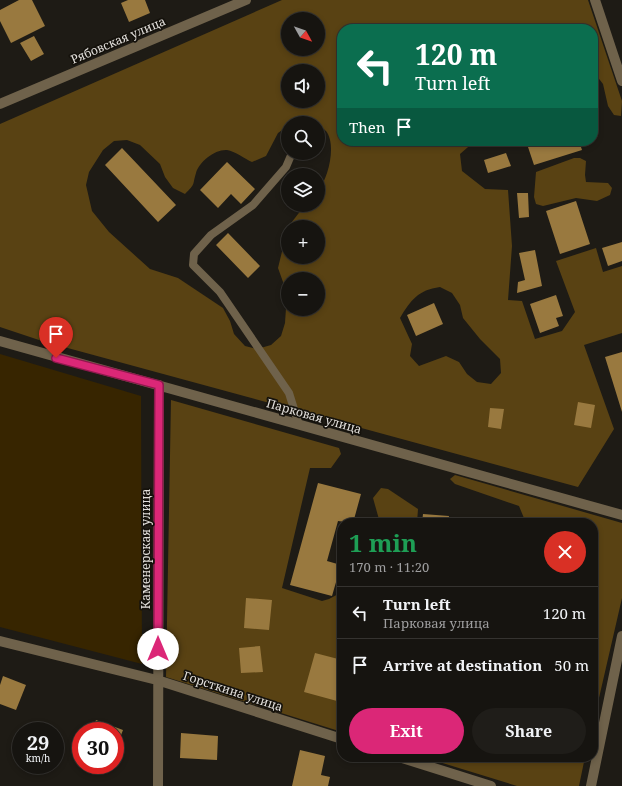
<!DOCTYPE html>
<html lang="en">
<head>
<meta charset="utf-8">
<style>
	:root { --surface:#161410; --page:#1f1d19; --text:#f1f3f6; --muted:#9e9e9f; --line:#353330; --accent:#db2777 }
	body { margin:0; font-family:"Noto Serif",serif; background:var(--page); color:var(--text); height:100vh; display:flex; flex-direction:column; font-size:15px; white-space:nowrap }
	* { box-sizing:border-box; margin:0 }
	p { font-size:13px; color:var(--muted) }
	.icon { flex:none; width:22px; height:22px; fill:none; stroke:currentColor; stroke-width:2; stroke-linecap:round; stroke-linejoin:round }
	.map { position:relative; flex:1; overflow:hidden }
	.panel { position:absolute; left:337px; top:518px; width:261px; height:244px; display:flex; flex-direction:column; background:var(--surface); border-radius:16px; box-shadow:0 2px 6px #0003,0 0 0 1px var(--line) }
	.panel>* { flex:none }
	.hud { position:absolute; left:337px; top:24px; width:261px; height:122px; border-radius:16px; box-shadow:0 2px 6px #0003,0 0 0 1px var(--line); background:#0b6e4f; color:#fff; overflow:hidden }
	.needle { width:26px; rotate:130deg }
	.fabs { position:absolute; left:281px; top:12px; display:grid; gap:8px }
	.fabs a { display:grid; place-items:center; width:44px; height:44px; border-radius:50%; background:var(--surface); box-shadow:0 2px 6px #0003,0 0 0 1px var(--line); font-size:20px }
	.speed { position:absolute; left:12px; top:722px; display:flex; gap:8px; font-size:20px; font-weight:700; text-align:center }
	.speed>* { display:grid; place-content:center; width:52px; height:52px; border-radius:50%; background:var(--surface); box-shadow:0 2px 6px #0003,0 0 0 1px var(--line); line-height:1 }
	.speed small { font-size:10px; font-weight:400 }
	.speed .limit { border:6px solid #d22; background:#fff; color:#111 }
	.pin { position:absolute; display:grid; place-items:center; width:34px; height:34px; color:#fff; margin:-41px -17px; border-radius:50% 50% 50% 0; rotate:-45deg; box-shadow:0 0 4px #0007 }
	.pin .icon { rotate:45deg }
	.me { position:absolute; width:44px; margin:-22px; rotate:0deg; stroke-linejoin:round; filter:drop-shadow(0 0 3px #0008) }
	.turn { display:flex; align-items:center; gap:14px; height:84px; padding:0 12px; font-size:18px }
	.turn .icon { width:52px; height:52px; stroke-width:2.5 }
	.turn b { display:block; font-size:28px; line-height:34px }
	.then { display:flex; align-items:center; height:38px; padding:0 12px; background:#0003; gap:8px; font-size:15px }
	.round { display:grid; place-items:center; flex:none; width:42px; height:42px; border-radius:21px; background:var(--page) }
	.overview { display:flex; align-items:center; justify-content:space-between; height:68px; padding:0 12px }
	h1 { font-size:24px; font-weight:700; line-height:30px; color:#1e9e55 }
	.action { display:flex; gap:8px; margin-top:auto; padding:8px 12px }
	.action a { flex:1; height:46px; border-radius:24px; background:var(--accent); color:#fff; font-size:16px; font-weight:700; line-height:46px; text-align:center }
	.action a+a { background:var(--page); color:var(--text) }
	ul { padding:0; list-style:none }
	li { display:flex; align-items:center; gap:12px; height:52px; padding:0 12px; border-top:1px solid var(--line) }
	li div { flex:1 }
	li b { display:block; font-size:15px }
	li em { font-style:normal }
	.map>svg:first-child { display:block }
</style>
</head>
<body>
<div class="map">
<svg width="622" height="786" viewBox="0 0 622 786">
	<rect width="100%" height="100%" fill="#1e1b15"/>
	<path fill="#372500" d="M 0,354 L 141,396 L 142,664 L 0,627 Z"/>
	<path fill="#594213" fill-rule="evenodd" d="M 282,0 L 588,0 L 622,101 L 621,116 L 614,115 L 608,106 L 603,84 L 593,71 L 593,29 L 342,29 L 342,141 L 475,141 L 460,154 L 462,171 L 485,189 L 508,190 L 512,246 L 508,300 L 522,301 L 535,339 L 562,331 L 575,312 L 556,261 L 596,248 L 603,272 L 622,266 L 622,333 L 584,345 L 614,429 L 578,487 L 42,341 L 0,327 L 0,124 ZM 288,19 L 318,19 L 318,49 L 288,49 ZM 288,71 L 318,71 L 318,101 L 288,101 ZM 288,123 L 318,123 L 318,126 C 320,127 324,129 326,131 C 337,145 328,179 318,191 L 318,205 L 305,205 L 288,227 L 318,227 L 318,257 L 288,257 L 288,227 L 278,268 L 287,293 L 285,323 L 281,336 L 271,345 L 257,349 L 245,346 L 234,334 L 230,321 L 223,308 L 178,278 L 150,269 L 109,232 L 92,211 L 86,185 L 89,172 L 103,150 L 114,141 L 127,140 L 140,145 L 160,164 L 165,177 L 173,188 L 185,194 C 196,183 192,186 196,173 C 199,162 215,149 227,150 C 235,151 245,159 252,162 L 266,156 L 278,133 L 288,126 ZM 288,279 L 318,279 L 318,309 L 288,309 ZM 440,287 L 452,293 L 460,305 L 463,318 L 480,339 L 500,359 L 501,373 L 491,384 L 477,382 L 467,374 L 459,362 L 446,356 L 419,366 L 410,356 L 412,344 L 400,318 C 411,300 418,290 440,287 Z
		M 574,158 L 580,158 L 586,161 L 585,175 L 586,182 L 608,183 L 612,188 L 610,195 L 597,201 L 576,198 L 543,206 L 536,204 L 534,197 L 536,172 Z
		M 171,400 L 339,448 L 341,454 L 331,468 L 310,468 L 282,588 L 322,601 L 329,599 L 342,592 L 342,732 L 166,677 Z
		M 455,475 L 622,523 L 622,598 L 593,724 L 593,523 L 526,523 L 519,506 L 455,484 L 450,479 Z
		M 381,488 L 388,489 L 418,509 L 417,523 L 380,523 L 373,498 Z
		M 423,757 L 585,757 L 579,786 L 517,786 Z"/>
	<path fill="#99793f" d="M 19,0 L 32,0 L 45,26 L 11,43 L 0,21 L 0,10 Z
		M 128,0 L 145,0 L 150,13 L 129,22 L 121,3 Z
		M 34,36 L 44,54 L 31,61 L 20,43 Z
		M 526,141 L 579,141 L 582,150 L 534,165 Z
		M 122,148 L 176,205 L 158,222 L 105,165 Z
		M 506,153 L 511,166 L 488,173 L 484,160 Z
		M 227,162 L 255,189 L 241,204 L 231,194 L 218,208 L 200,190 Z
		M 517,193 L 528,193 L 529,217 L 519,218 Z
		M 576,201 L 590,244 L 560,254 L 546,211 Z
		M 228,233 L 260,266 L 248,278 L 216,245 Z
		M 622,242 L 622,261 L 608,266 L 602,248 Z
		M 535,250 L 542,286 L 517,293 L 518,282 L 525,280 L 519,253 Z
		M 556,295 L 563,316 L 556,318 L 559,326 L 540,333 L 530,304 Z
		M 434,303 L 443,324 L 416,336 L 407,315 Z
		M 622,352 L 622,412 L 605,357 Z
		M 578,402 L 595,405 L 591,428 L 574,425 Z
		M 490,408 L 504,409 L 501,429 L 488,427 Z
		M 318,483 L 361,494 L 353,523 L 338,521 L 327,561 L 341,565 L 332,596 L 290,585 Z
		M 423,514 L 449,516 L 448,523 L 422,523 Z
		M 470,520 L 501,521 L 501,523 L 469,523 Z
		M 246,598 L 272,600 L 269,630 L 244,628 Z
		M 260,646 L 263,672 L 241,673 L 239,648 Z
		M 315,653 L 342,660 L 342,682 L 337,701 L 304,692 Z
		M 3,676 L 26,685 L 16,710 L 0,704 L 0,685 Z
		M 96,720 L 123,730 L 115,751 L 115,731 L 92,731 Z
		M 181,733 L 218,736 L 217,760 L 180,758 Z
		M 300,750 L 325,756 L 321,775 L 330,777 L 328,786 L 292,786 Z"/>
	<g fill="none" stroke-linecap="round" stroke-linejoin="round">
		<path stroke="#6f624b" stroke-width="8" d="M 292,153 L 286,167 L 253,205 L 211,235 L 194,254 L 193,265 L 220,292 L 289,393 L 299,425"/>
		<path stroke="#6f624b" stroke-width="10" d="M 595,0 L 622,81
			M 0,104 L 246,0
			M 0,341 L 622,515
			M 0,641 L 157,680 L 342,739
			M 399,757 L 491,786
			M 158,786 L 159,385
			M 591,786 L 622,636"/>
	</g>
	<g fill="none" stroke-linecap="round" stroke-linejoin="round">
		<defs>
			<path id="route" d="M 56,358 L 159,385 L 158,649"/>
		</defs>
		<use href="#route" stroke="#8e194d" stroke-width="10"/>
		<use href="#route" stroke="#db2777" stroke-width="7"/>
	</g>
	<g text-anchor="middle" dominant-baseline="central" stroke-width="3.5" stroke-linejoin="round" paint-order="stroke">
		<g font-size="12" fill="#e2dfdb" stroke="#15120c">
			<text transform="translate(118 40) rotate(-23)">Рябовская улица</text>
			<text transform="translate(314 416) rotate(16)">Парковая улица</text>
			<text transform="translate(145 549) rotate(-90)">Каменерская улица</text>
			<text transform="translate(233 691) rotate(18)">Горсткина улица</text>
		</g>
	</g>
</svg>
<div class="fabs">
<a><svg class="needle" viewBox="-14 -14 28 28"><path d="M0-13l5 13h-10z" fill="#e53935"/><path d="M0 13l5-13h-10z" fill="#9e9e9f"/></svg></a>
<a><svg class="icon" aria-label="sound" viewBox="0 0 24 24"><path d="M4 9h4l5-4v14l-5-4H4zM17 9q2 3 0 6"/></svg></a>
<a><svg class="icon" aria-label="search" viewBox="0 0 24 24"><circle cx="10" cy="10" r="6"/><path d="M15 15l6 6"/></svg></a>
<a><svg class="icon" aria-label="layers" viewBox="0 0 24 24"><path d="M12 4l9 5-9 5-9-5zM3 14l9 5 9-5"/></svg></a>
<a>+</a>
<a>−</a>
</div>
<div class="speed"><div>29<small>km/h</small></div><div class="limit">30</div></div>
<div class="pin" style="left:56px;top:358px;background:#d93025"><svg class="icon" aria-label="arrive" viewBox="0 0 24 24"><path d="M6 21V4h12l-3 4 3 4H6"/></svg></div>
<svg class="me" style="left:158px;top:649px" viewBox="-20 -20 40 40"><circle r="19" fill="#fff"/><path d="M0-13L10 11 0 6-10 11z" fill="#db2777"/></svg>
<div class="hud">
<div class="turn"><svg class="icon" aria-label="left" viewBox="0 0 24 24"><path d="M17 20v-9H6M10 6l-5 5 5 5"/></svg><div><b>120 m</b>Turn left</div></div>
<div class="then">Then<svg class="icon" aria-label="arrive" viewBox="0 0 24 24"><path d="M6 21V4h12l-3 4 3 4H6"/></svg></div>
</div>
<section class="panel">
<div class="overview"><div><h1>1 min</h1><p>170 m · 11:20</p></div><a class="round" style="background:#d93025;color:#fff"><svg class="icon" aria-label="close" viewBox="0 0 24 24"><path d="M6 6l12 12M18 6L6 18"/></svg></a></div>
<ul>
<li><svg class="icon" aria-label="left" viewBox="0 0 24 24"><path d="M17 20v-9H6M10 6l-5 5 5 5"/></svg><div><b>Turn left</b><p>Парковая улица</p></div><em>120 m</em></li>
<li><svg class="icon" aria-label="arrive" viewBox="0 0 24 24"><path d="M6 21V4h12l-3 4 3 4H6"/></svg><div><b>Arrive at destination</b></div><em>50 m</em></li>
</ul>
<div class="action"><a>Exit</a><a>Share</a></div>
</section>
</div>
</body>
</html>
